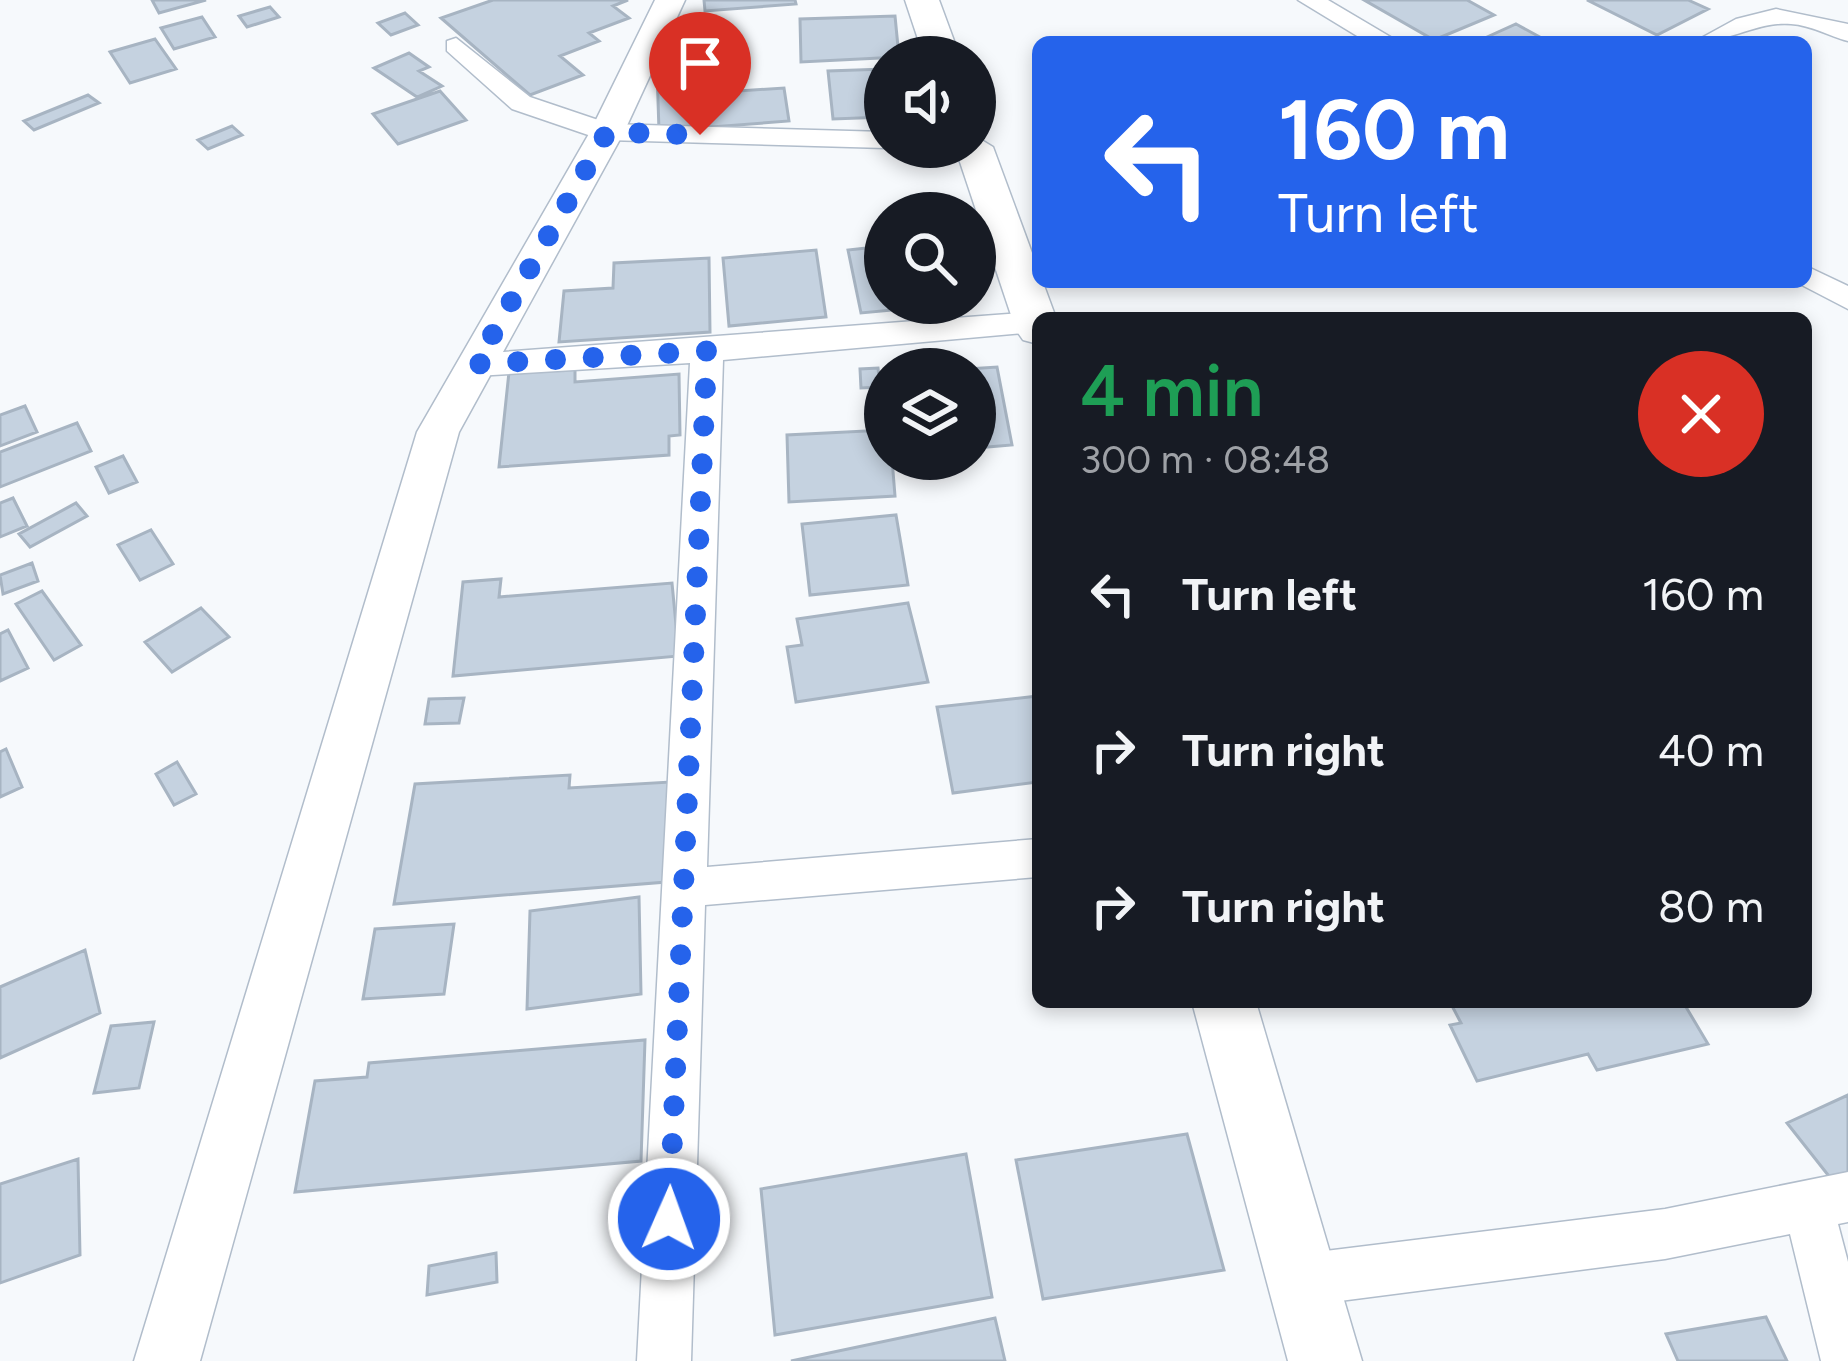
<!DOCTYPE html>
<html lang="en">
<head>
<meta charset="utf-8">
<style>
	:root { --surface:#171b24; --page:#242831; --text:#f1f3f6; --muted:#9ea1a6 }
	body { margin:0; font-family:Figtree,sans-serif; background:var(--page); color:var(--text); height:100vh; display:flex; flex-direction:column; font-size:45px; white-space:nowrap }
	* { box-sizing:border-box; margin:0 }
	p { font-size:39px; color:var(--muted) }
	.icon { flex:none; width:66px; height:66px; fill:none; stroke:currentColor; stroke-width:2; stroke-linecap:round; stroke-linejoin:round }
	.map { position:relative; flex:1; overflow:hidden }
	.panel { position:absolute; left:1032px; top:312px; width:780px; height:696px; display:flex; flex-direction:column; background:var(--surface); border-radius:18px; box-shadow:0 6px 18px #0003 }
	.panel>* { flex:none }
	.guide { position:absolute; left:1032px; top:36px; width:780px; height:252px; border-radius:18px; box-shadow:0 6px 18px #0003; background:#2563eb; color:#fff; overflow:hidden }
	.buttons { position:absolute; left:864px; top:36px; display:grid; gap:24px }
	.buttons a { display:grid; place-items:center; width:132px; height:132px; border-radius:50%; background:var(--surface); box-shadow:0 6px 18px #0003; font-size:60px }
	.pin { position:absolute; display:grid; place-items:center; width:102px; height:102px; color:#fff; margin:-123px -51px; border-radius:50% 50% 50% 0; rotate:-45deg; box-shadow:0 0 12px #0007 }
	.pin .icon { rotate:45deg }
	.me { position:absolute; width:132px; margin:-66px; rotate:2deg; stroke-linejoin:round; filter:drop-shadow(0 0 9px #0008) }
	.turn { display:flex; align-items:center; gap:42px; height:252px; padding:0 48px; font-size:54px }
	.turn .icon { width:156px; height:156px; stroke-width:2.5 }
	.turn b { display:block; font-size:84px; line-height:102px }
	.round { display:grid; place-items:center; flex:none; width:126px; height:126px; border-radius:63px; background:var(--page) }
	.summary { display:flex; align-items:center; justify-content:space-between; height:204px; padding:0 48px }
	h1 { font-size:72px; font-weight:600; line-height:90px; color:#1e9e55 }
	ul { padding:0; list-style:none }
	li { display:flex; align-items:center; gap:36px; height:156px; padding:0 48px }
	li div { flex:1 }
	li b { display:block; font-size:45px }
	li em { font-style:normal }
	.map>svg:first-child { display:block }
</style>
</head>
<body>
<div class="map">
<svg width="1848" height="1361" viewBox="0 0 1848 1361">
	<rect width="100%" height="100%" fill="#f6f9fc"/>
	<path fill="#c5d2e0" stroke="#a7b4c2" stroke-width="3" d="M 152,0 L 206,0 L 159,13 Z
		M 493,0 L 628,0 L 613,6 L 629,18 L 589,33 L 599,41 L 560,56 L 583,75 L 530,95 L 441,18 Z
		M 704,0 L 795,0 L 796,4 L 705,11 Z
		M 1364,0 L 1467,0 L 1494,15 L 1434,40 Z
		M 1587,0 L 1688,0 L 1708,9 L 1657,35 Z
		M 270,7 L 279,17 L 247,27 L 239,16 Z
		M 405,13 L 418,25 L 391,35 L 378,23 Z
		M 895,16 L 899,57 L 801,62 L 800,19 Z
		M 202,17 L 215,37 L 174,49 L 161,28 Z
		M 1516,24 L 1549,42 L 1476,42 Z
		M 155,39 L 176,69 L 130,83 L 110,52 Z
		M 409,53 L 429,67 L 419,71 L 442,86 L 417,97 L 374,68 Z
		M 692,68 L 694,94 L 784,88 L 789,121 L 659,131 L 657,70 Z
		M 885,69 L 885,117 L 833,119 L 828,71 Z
		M 440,91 L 466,120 L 398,144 L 373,114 Z
		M 88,95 L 99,103 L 34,130 L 24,121 Z
		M 232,126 L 242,135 L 208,149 L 198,140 Z
		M 885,246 L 885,303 L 967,303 L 861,313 L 848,250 Z
		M 816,250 L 826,317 L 729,326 L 723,258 Z
		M 709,258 L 710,332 L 559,342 L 564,291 L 613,288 L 614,263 Z
		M 575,367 L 575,382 L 679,374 L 680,435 L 669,436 L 669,455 L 499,467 L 509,372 Z
		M 997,367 L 1012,445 L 975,448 L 975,369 L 967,369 Z
		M 878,368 L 880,387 L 861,388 L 860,369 Z
		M 25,406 L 37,432 L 0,446 L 0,415 Z
		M 77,423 L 91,451 L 0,487 L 0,452 Z
		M 885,430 L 885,459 L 892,459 L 895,496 L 789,502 L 787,435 Z
		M 123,456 L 137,482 L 109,493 L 96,467 Z
		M 13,498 L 27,526 L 0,537 L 0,503 Z
		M 76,503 L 87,516 L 30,547 L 19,534 Z
		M 896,515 L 908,585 L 810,595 L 802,524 Z
		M 151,530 L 173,564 L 140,580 L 118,545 Z
		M 32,563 L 38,581 L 3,594 L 0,575 Z
		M 501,579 L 499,597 L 672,583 L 679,656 L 453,676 L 463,582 Z
		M 42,591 L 81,645 L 54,660 L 16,604 Z
		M 908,603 L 928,682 L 796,702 L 787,647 L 802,645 L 797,619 Z
		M 201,608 L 229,637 L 172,672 L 145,642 Z
		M 8,630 L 28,668 L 0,681 L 0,634 Z
		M 1038,696 L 1038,782 L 953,793 L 937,707 Z
		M 464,698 L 459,723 L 425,724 L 429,699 Z
		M 6,749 L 22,787 L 0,797 L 0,752 Z
		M 177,762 L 196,794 L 174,805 L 156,774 Z
		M 570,775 L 569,788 L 670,782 L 666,882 L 394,904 L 415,784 Z
		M 639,897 L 641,994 L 527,1009 L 530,911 Z
		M 454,924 L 444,994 L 363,999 L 375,929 Z
		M 85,950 L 100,1013 L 0,1058 L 0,987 Z
		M 1450,1002 L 1683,1002 L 1708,1044 L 1597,1070 L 1588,1054 L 1477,1081 L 1450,1025 L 1461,1023 Z
		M 154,1022 L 139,1088 L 94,1093 L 111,1026 Z
		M 645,1040 L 641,1161 L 295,1192 L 315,1081 L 367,1077 L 369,1063 Z
		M 1848,1095 L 1848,1172 L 1832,1180 L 1787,1123 Z
		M 1187,1134 L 1224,1270 L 1043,1299 L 1016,1160 Z
		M 966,1154 L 992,1297 L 775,1335 L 761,1189 Z
		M 78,1159 L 80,1255 L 0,1283 L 0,1184 Z
		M 496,1253 L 497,1282 L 427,1295 L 429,1266 Z
		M 1766,1317 L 1787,1361 L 1678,1361 L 1666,1334 Z
		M 995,1318 L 1005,1361 L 791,1361 Z"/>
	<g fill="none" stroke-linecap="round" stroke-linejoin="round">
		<defs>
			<path id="minor" d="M 1298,0 L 1328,0 L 1399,42 L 1367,42 Z
				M 1776,9 L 1848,24 L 1848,41 C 1829,36 1811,25 1791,24 C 1757,21 1732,42 1694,42 L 1736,19 Z
				M 456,38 L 530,97 L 610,124 L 885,132 L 885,147 L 890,147 L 885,148 L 607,140 L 597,138 L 512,109 L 447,51 L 447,41 Z
				M 1806,266 L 1848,286 L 1848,309 L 1796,282 L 1806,282 Z
				M 1036,312 L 1049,318 L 1038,318 L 1036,332 L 723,360 L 707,867 L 1038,839 L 1038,877 L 705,905 L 691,1361 L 637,1361 L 690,363 L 476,376 L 460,365 L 476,354 Z
				M 1848,1172 L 1848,1222 L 1838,1224 L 1848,1262 L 1848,1361 L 1821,1361 L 1790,1234 L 1665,1259 L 1301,1306 L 1283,1298 L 1275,1280 L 1283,1262 L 1301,1254 L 1665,1209 Z"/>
			<path id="tertiary" d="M 655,0 L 685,0 L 624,132 L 459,432 L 200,1361 L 134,1361 L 417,432 L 590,132 Z"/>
			<path id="secondary" d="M 905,0 L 939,0 L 960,57 L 924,57 Z
				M 975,136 L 993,147 L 1056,318 L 1038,318 L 1038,344 L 1023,340 L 1016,330 L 955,147 L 975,147 Z
				M 1192,1002 L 1256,1002 L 1362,1361 L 1288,1361 Z"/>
		</defs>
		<use href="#minor" stroke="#b1bdcb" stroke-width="3"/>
		<use href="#tertiary" stroke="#b1bdcb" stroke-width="3"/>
		<use href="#secondary" stroke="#b1bdcb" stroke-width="3"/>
		<use href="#minor" fill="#fff" fill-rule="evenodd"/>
		<use href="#tertiary" fill="#fff" fill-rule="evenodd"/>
		<use href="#secondary" fill="#fff" fill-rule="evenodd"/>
	</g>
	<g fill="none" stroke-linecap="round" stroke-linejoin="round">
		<path stroke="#2563eb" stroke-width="21" stroke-dasharray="0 37.8" d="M 669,1219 L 707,351 L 476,364 L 607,132 L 700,135"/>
	</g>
</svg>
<div class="buttons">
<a><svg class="icon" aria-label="sound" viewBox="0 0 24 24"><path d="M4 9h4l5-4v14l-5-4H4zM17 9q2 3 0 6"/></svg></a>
<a><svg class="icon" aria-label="search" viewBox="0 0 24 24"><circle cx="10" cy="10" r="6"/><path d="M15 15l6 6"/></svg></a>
<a><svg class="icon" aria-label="layers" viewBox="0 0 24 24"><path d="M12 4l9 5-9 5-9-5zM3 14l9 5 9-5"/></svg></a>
</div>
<div class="pin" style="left:700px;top:135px;background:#d93025"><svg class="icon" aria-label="arrive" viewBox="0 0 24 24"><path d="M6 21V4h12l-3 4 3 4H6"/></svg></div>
<svg class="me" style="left:669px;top:1219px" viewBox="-20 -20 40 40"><circle r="17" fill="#2563eb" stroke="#fff" stroke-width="3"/><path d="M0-11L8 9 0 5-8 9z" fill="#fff"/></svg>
<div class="guide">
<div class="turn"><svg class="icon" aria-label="left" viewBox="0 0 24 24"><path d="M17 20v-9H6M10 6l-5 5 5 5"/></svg><div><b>160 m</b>Turn left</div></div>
</div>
<section class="panel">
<div class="summary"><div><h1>4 min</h1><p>300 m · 08:48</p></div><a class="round" style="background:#d93025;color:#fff"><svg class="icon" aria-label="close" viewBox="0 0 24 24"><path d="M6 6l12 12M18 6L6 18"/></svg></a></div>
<ul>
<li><svg class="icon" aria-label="left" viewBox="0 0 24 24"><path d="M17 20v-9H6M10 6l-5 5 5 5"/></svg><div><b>Turn left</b></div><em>160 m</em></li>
<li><svg class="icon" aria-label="right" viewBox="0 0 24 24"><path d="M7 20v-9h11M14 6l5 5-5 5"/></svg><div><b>Turn right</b></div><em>40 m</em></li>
<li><svg class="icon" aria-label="right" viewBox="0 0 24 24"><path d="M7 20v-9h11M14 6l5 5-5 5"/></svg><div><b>Turn right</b></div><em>80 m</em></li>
</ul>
</section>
</div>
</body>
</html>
